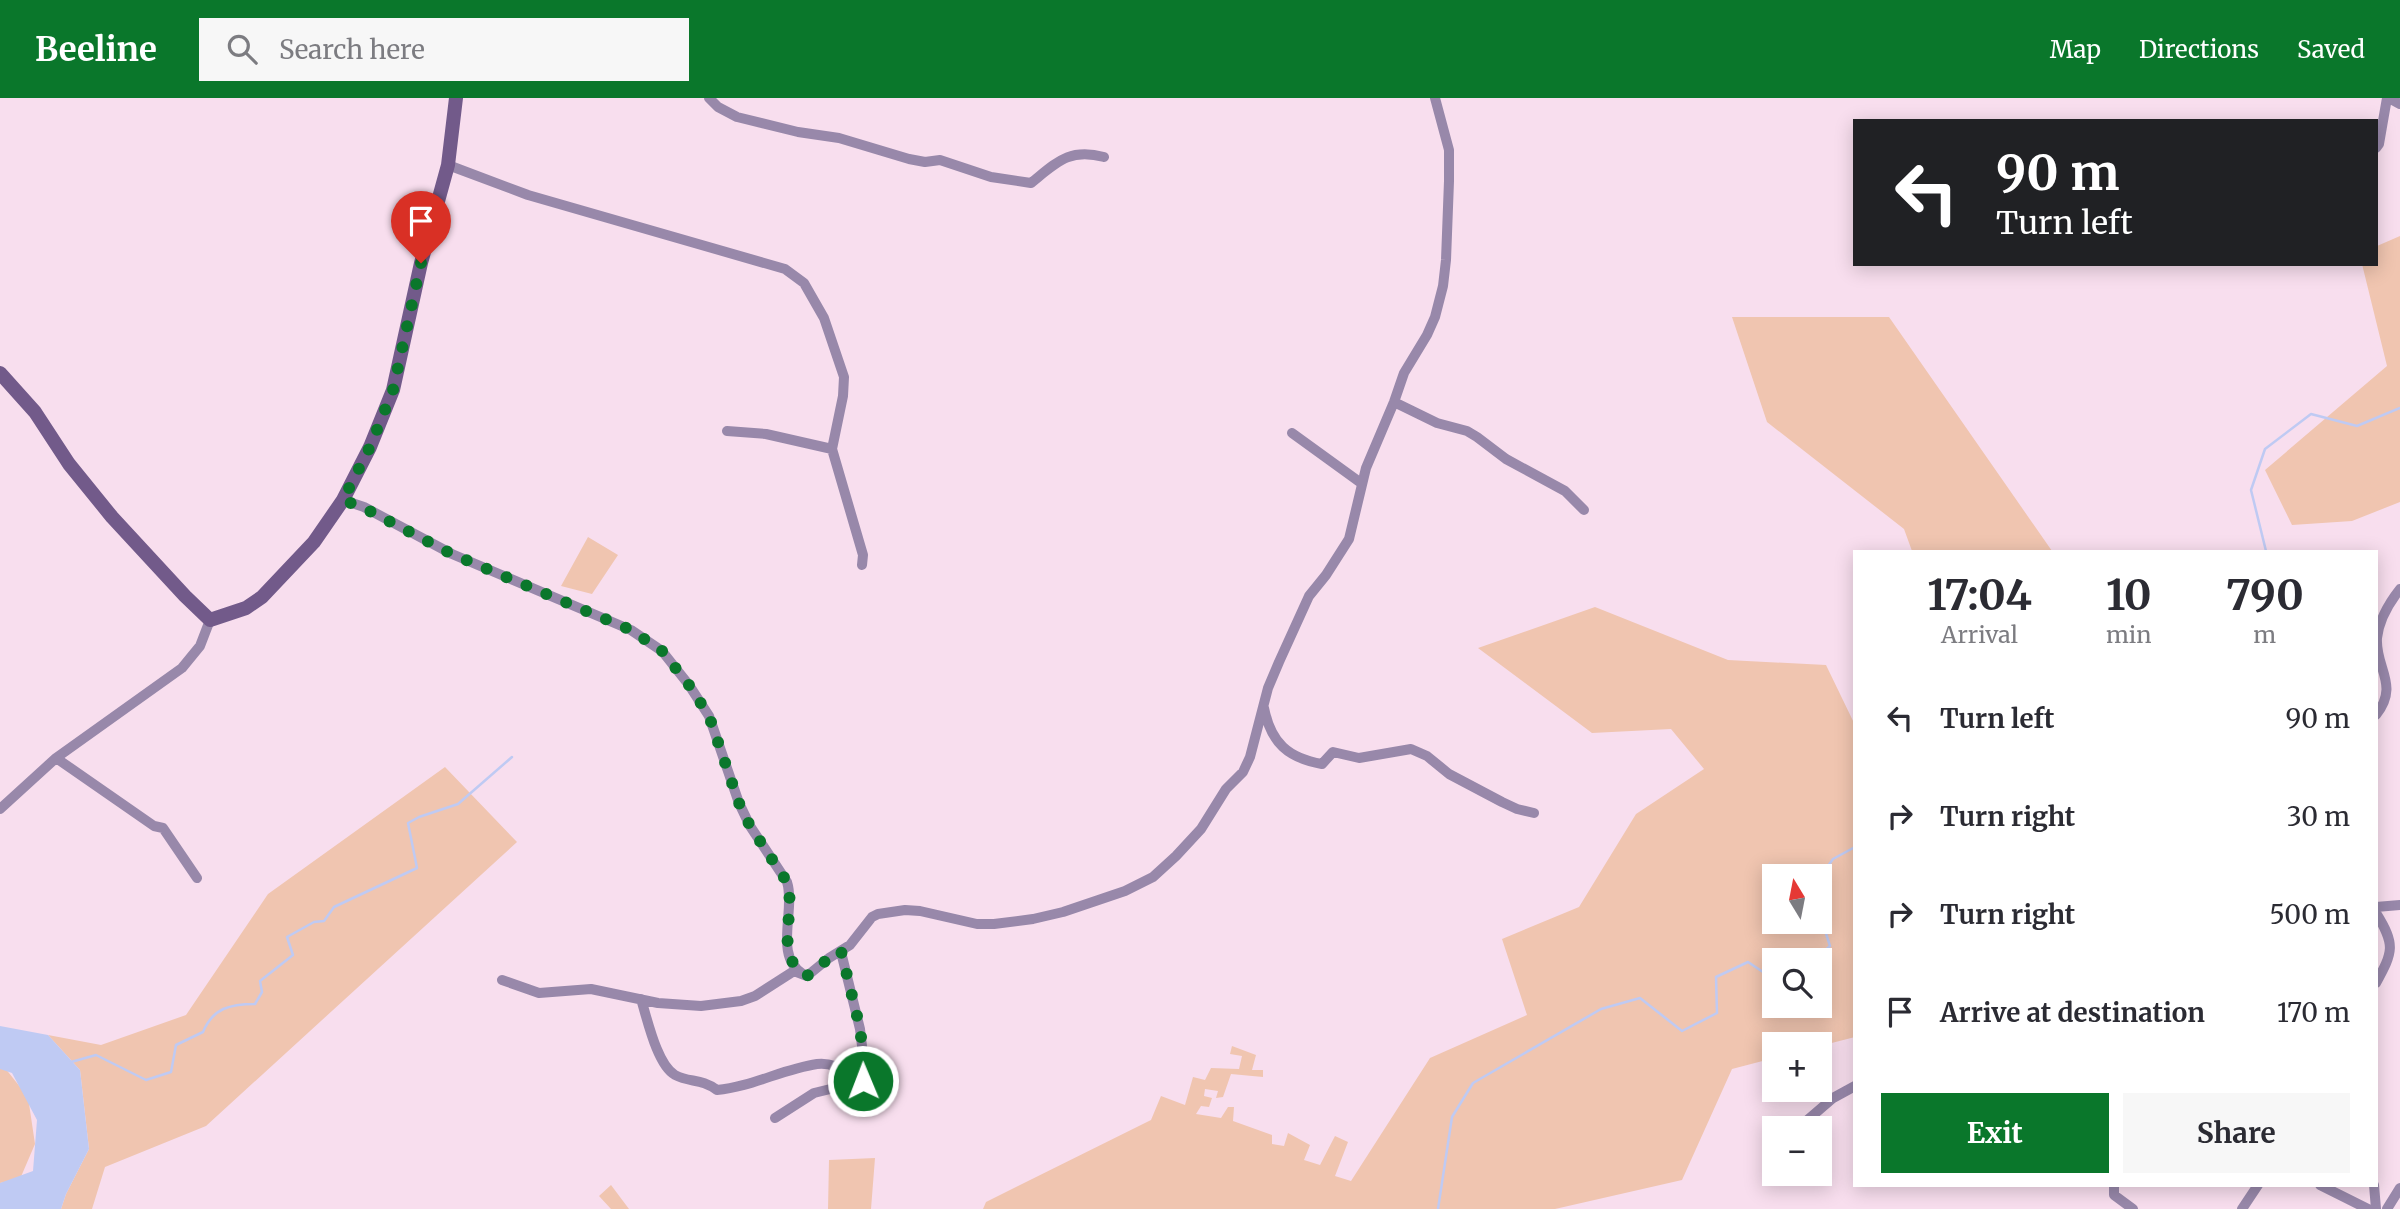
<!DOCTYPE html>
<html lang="en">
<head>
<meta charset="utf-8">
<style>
	:root { --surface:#fff; --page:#f7f7f7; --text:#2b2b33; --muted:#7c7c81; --accent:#0a772b }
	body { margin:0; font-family:Merriweather,serif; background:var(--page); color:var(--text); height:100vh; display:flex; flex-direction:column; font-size:26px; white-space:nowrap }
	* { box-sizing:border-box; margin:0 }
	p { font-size:23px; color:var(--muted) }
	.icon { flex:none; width:38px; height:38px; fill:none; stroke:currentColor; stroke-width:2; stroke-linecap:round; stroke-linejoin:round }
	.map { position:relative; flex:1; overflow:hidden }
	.drawer { position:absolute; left:1853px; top:452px; width:525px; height:637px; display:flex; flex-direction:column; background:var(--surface); border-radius:0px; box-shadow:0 4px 18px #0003 }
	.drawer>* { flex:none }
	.top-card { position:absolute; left:1853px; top:21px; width:525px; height:147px; border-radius:0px; box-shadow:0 4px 18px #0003; background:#202124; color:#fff; overflow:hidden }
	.needle { width:46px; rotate:350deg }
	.buttons { position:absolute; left:1762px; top:766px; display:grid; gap:14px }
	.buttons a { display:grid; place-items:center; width:70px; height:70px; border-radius:0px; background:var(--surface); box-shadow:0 4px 18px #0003; font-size:35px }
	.pin { position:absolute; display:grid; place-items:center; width:60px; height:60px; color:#fff; margin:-72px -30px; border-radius:50% 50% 50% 0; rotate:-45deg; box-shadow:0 0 7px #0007 }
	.pin .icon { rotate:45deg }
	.me { position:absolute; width:77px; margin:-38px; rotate:359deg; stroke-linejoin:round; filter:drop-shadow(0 0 5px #0008) }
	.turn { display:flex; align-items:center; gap:24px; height:147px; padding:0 28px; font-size:32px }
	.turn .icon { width:91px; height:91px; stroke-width:2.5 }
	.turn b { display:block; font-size:49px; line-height:60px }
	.eta { display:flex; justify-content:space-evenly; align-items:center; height:119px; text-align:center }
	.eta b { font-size:42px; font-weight:700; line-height:49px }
	.primary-button { display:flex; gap:14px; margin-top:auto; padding:14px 28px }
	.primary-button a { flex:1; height:80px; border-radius:0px; background:var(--accent); color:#fff; font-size:28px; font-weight:700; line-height:80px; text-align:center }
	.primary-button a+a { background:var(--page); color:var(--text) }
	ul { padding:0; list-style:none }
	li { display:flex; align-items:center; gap:21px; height:98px; padding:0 28px }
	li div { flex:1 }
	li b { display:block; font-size:26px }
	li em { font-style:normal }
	header { display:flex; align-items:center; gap:42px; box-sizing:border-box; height:98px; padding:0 35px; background:var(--accent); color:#fff }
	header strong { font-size:33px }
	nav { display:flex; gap:38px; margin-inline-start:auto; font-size:24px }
	.search { width:490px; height:63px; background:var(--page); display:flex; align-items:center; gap:18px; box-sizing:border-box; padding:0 24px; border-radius:0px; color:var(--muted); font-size:26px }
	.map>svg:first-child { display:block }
</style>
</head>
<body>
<header>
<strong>Beeline</strong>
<div class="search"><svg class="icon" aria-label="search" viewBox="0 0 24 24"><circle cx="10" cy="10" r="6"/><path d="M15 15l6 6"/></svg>Search here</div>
<nav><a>Map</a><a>Directions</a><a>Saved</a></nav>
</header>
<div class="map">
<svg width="2400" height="1111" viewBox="0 0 2400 1111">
	<rect width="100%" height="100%" fill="#f8deee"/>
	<path fill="#f0c5b0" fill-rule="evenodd" d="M 2400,138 L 2400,404 L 2352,423 L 2292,427 L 2265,372 L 2387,268 L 2362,166 L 2376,166 L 2377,148 Z
		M 1732,219 L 1889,219 L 2052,453 L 1912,453 L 1904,431 L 1767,324 Z
		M 588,439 L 618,457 L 592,496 L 561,488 Z
		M 1595,509 L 1728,562 L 1826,567 L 1855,627 L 1855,939 L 1820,948 L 1774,947 L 1774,960 L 1732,971 L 1682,1082 L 1555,1111 L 983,1111 L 986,1104 L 1151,1022 L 1161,998 L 1185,1007 L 1193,979 L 1205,982 L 1211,970 L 1239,971 L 1242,958 L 1230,956 L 1232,948 L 1256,957 L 1252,972 L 1263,972 L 1263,979 L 1231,976 L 1223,999 L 1216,1000 L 1218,993 L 1205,991 L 1204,998 L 1212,1000 L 1209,1009 L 1201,1008 L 1196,1016 L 1221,1020 L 1228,1009 L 1234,1009 L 1233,1023 L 1272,1037 L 1272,1046 L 1284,1048 L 1288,1035 L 1310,1047 L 1304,1062 L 1320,1067 L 1335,1038 L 1348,1044 L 1335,1078 L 1351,1083 L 1430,960 L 1527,917 L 1502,841 L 1579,809 L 1636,716 L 1704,671 L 1671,631 L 1592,635 L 1478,550 ZM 1774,779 L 1820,779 L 1820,824 L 1774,824 ZM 1774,863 L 1820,863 L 1820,908 L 1774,908 Z
		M 445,669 L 517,744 L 206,1028 L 105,1069 L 92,1111 L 61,1111 L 66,1096 L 89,1051 L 80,972 L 48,937 L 101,947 L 186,917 L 268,796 Z
		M 0,969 L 5,970 L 28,999 L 35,1046 L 20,1081 L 0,1085 Z
		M 875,1060 L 871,1111 L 828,1111 L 829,1062 Z
		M 611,1087 L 629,1111 L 611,1111 L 599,1098 Z"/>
	<path fill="#bfcaf3" d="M 0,928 L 48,937 L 80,972 L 89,1051 L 66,1096 L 61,1111 L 0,1111 L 0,1085 L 33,1073 L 37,1022 L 12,975 L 0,971 Z"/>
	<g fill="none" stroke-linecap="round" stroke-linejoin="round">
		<path stroke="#bfcaf3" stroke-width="2.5" d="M 2266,453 L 2251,392 L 2265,351 L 2311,316 L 2357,328 L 2400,310
			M 1820,779 L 1833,761 L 1855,749
			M 1813,863 L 1830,848 L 1820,817
			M 71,964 L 96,957 L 146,982 L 171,974 L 176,947 L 203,934 C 213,910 230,906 255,906 L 262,894 L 260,883 L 293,857 L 287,839 L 314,824 L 324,823 L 334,809 L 417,770 L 408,725 L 419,719 L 458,706 L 512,659
			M 1438,1111 L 1452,1019 L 1473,985 L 1601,911 L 1640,900 L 1682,933 L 1717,915 L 1716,879 L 1748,864 L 1772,880 L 1774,879"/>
		<path stroke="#9888aa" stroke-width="10" d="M 709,0 L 718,9 L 737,19 L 798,34 L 839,40 L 909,61 L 925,64 L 940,62 L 991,79 L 1031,85 C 1057,64 1069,50 1104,59
			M 2389,0 L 2400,6
			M 2376,50 L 2379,46 L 2387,0
			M 448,67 L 528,97 L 785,171 L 804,185 L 824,220 L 844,279 L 843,298 L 832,351 L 863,457 L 862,467
			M 1394,304 L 1437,325 L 1467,333 L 1477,339 L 1506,361 L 1565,393 L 1584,412
			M 727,333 L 766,336 L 832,351
			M 1292,335 L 1361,385
			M 343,402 L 364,409 L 452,456 L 631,532 L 662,553 L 689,587 L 709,618 L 739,705 L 750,728 L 787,784 C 796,812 773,858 803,876
			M 1264,610 C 1271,645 1288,660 1322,666 L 1333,654 L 1359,660 L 1411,651 L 1427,658 L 1449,676 L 1502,704 L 1517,711 L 1534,715
			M 2376,617 C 2400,587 2375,570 2377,540 C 2379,522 2389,505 2400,491
			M 56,660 L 154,728 L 163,730 L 197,780
			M 0,711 L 56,660 L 182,570 L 200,548 L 210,522
			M 2376,809 L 2400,807
			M 2376,815 C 2396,847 2393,854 2376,885
			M 841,854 L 860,931 L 864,965
			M 502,882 L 539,895 L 591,891 L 658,905 L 701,908 L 741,903 L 755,898 L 794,873 L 807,878 L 829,860 L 850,847 L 872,819 L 878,816 L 905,812 L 920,813 L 977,826 L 994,826 L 1033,821 L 1063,814 L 1125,793 L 1153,779 L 1176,758 L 1201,731 L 1226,691 L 1243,674 L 1250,659 L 1268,590 L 1279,564 L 1309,498 L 1326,477 L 1349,441 L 1366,370 L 1394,304 L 1404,275 L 1427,237 L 1435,219 L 1443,188 L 1446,162 L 1449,83 L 1449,52 L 1435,0
			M 641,901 C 647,920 657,967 675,977 C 690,985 701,980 717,992 C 751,989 783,971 817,966 C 837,963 841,978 864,965 L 867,969 L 863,983 L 814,995 L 775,1020
			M 1797,1031 L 1833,1000 L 1855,988
			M 1771,1053 L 1774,1050
			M 2114,1087 L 2114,1097 L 2133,1111
			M 2320,1087 L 2368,1111
			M 2374,1087 L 2376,1111
			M 2242,1111 L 2258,1087
			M 2387,1111 L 2400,1090"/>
		<path stroke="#725a8a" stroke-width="14" d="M 0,275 L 35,314 L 69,366 L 112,419 L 185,498 L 210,522 L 246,510 L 262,499 L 314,444 L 343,402 L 370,349 L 393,292 L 421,165 L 448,67 L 456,0"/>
	</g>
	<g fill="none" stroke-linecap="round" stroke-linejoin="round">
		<path stroke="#0a772b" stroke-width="12" stroke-dasharray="0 21.6" d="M 421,165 L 393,292 L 370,349 L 343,402 L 364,410 L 452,456 L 631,532 L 662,553 L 689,587 L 709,618 L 739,705 L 750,728 L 787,784 C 797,816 772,858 807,878 L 829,860 L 841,853 L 860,930 L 864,965 L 867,969 L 863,983"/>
	</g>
</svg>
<div class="buttons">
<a><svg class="needle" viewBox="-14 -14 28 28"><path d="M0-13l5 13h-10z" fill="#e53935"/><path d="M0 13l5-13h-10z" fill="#7c7c81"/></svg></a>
<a><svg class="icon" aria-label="search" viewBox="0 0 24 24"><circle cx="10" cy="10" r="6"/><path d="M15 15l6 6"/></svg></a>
<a>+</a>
<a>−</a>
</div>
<div class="pin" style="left:421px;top:165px;background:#d93025"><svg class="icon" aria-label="arrive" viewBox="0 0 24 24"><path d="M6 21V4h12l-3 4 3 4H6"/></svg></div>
<svg class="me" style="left:863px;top:983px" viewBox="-20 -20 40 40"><circle r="17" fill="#0a772b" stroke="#fff" stroke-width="3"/><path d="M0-11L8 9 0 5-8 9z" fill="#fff"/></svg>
<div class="top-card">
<div class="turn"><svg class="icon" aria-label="left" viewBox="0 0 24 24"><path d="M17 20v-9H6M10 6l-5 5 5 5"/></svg><div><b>90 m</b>Turn left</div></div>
</div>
<section class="drawer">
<div class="eta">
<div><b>17:04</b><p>Arrival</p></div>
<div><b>10</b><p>min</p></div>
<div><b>790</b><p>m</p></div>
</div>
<ul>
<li><svg class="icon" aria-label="left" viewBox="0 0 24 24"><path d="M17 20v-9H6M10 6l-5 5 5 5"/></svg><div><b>Turn left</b></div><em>90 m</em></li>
<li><svg class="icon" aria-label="right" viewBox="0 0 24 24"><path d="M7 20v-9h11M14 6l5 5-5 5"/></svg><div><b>Turn right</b></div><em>30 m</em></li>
<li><svg class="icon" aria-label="right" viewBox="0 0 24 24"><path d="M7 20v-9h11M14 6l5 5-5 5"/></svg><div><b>Turn right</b></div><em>500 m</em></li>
<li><svg class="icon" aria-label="arrive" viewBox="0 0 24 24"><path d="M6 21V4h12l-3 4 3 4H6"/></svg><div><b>Arrive at destination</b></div><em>170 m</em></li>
</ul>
<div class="primary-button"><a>Exit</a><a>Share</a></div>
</section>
</div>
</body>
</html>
